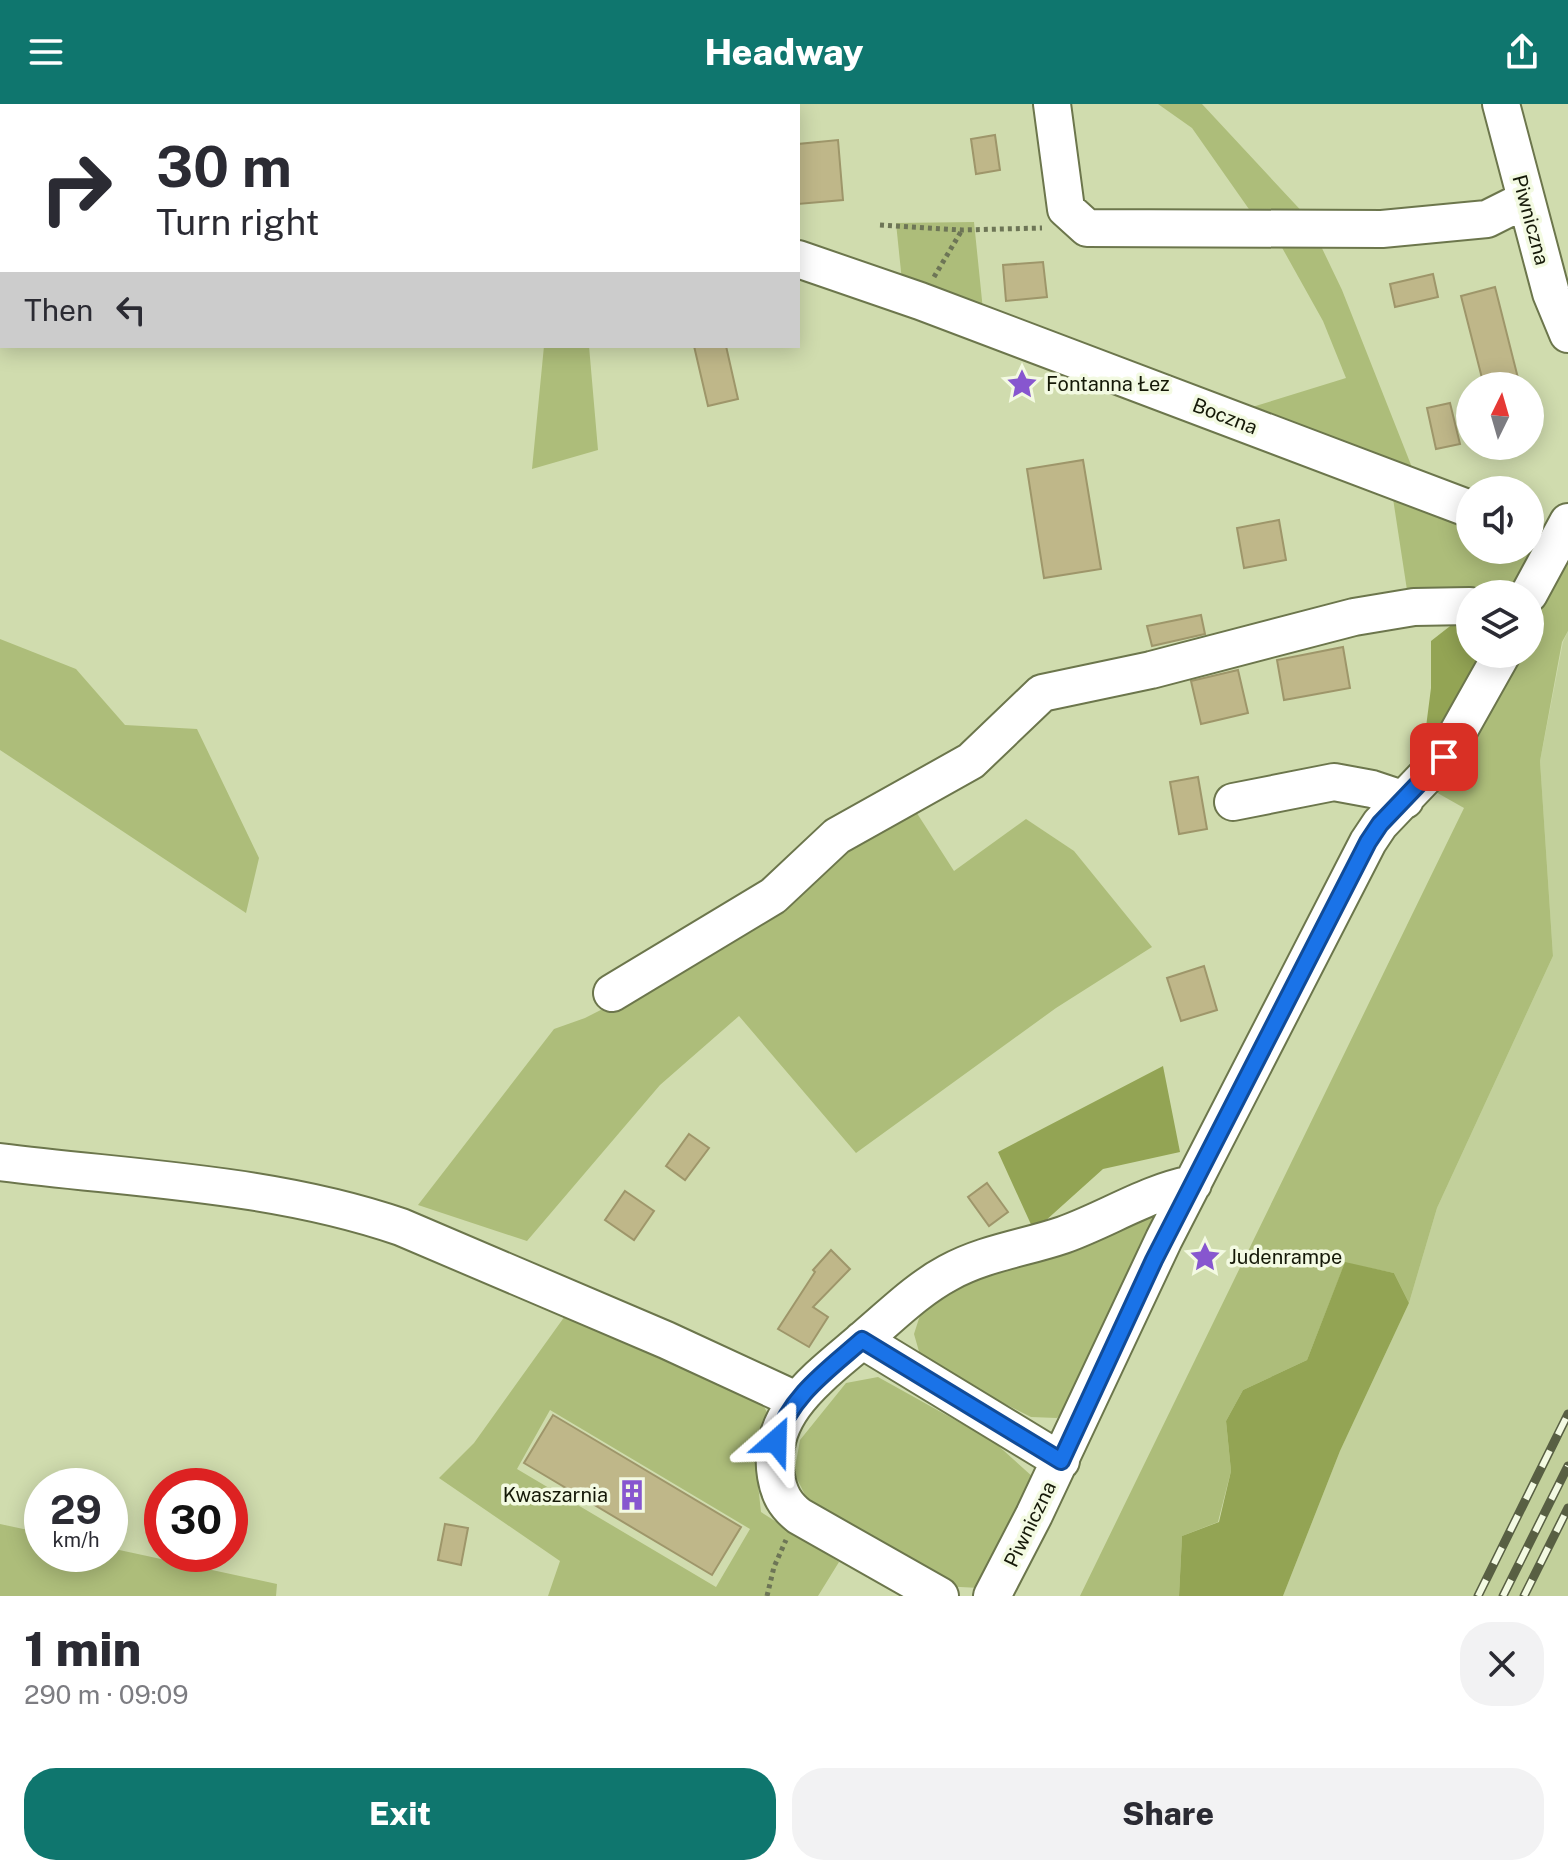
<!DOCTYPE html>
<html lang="en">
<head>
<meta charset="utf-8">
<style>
	:root { --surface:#fff; --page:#f2f2f3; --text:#2b2b33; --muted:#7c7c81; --accent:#0f766e }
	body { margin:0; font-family:"Public Sans",sans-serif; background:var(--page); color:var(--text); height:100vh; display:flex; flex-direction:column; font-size:30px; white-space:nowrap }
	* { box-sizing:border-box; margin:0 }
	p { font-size:26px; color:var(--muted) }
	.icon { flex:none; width:44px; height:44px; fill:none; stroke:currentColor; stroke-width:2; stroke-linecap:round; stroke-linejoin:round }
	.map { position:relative; height:1492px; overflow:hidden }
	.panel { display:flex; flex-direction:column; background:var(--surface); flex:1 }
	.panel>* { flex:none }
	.hud { position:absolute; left:0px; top:0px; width:800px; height:244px; box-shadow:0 4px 20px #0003; background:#fff; color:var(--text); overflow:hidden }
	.needle { width:52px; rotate:5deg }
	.controls { position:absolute; left:1456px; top:268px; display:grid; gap:16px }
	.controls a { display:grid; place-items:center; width:88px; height:88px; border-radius:50%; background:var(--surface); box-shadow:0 4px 20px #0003; font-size:40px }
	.speed { position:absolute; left:24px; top:1364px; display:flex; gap:16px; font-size:40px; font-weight:700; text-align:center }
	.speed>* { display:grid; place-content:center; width:104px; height:104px; border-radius:50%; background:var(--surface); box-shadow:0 4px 20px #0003; line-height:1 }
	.speed small { font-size:20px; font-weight:400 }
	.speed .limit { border:12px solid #d22; background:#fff; color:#111 }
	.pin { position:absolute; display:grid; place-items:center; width:68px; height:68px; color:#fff; margin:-34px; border-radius:16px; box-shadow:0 4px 12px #0006 }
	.me { position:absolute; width:88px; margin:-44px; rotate:25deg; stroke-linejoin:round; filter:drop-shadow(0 0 6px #0008) }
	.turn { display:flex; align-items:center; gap:28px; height:168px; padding:0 24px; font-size:36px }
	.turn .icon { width:104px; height:104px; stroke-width:2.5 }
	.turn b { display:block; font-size:56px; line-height:68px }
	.then { display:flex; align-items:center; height:76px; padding:0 24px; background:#0003; gap:16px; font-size:30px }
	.round { display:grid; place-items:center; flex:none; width:84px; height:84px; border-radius:32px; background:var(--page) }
	.head { display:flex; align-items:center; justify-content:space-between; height:136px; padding:0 24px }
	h1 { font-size:48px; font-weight:800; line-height:60px }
	.cta { display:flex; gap:16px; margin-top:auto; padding:16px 24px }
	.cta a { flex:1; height:92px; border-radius:32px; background:var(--accent); color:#fff; font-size:32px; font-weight:800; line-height:92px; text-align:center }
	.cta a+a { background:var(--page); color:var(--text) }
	header { display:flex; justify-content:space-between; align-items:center; height:104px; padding:0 24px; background:var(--accent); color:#fff; font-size:36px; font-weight:800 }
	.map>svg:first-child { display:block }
</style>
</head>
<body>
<header><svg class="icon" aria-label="menu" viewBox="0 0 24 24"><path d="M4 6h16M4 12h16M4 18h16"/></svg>Headway<svg class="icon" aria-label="share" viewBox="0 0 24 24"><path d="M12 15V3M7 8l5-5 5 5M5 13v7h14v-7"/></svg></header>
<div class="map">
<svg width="1568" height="1492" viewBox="0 0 1568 1492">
	<rect width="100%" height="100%" fill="#d0dcae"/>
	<path fill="#c2d09b" d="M 1568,527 L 1568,1492 L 1283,1492 L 1340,1347 L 1409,1199 L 1437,1104 L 1553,852 L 1540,657 L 1563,538 Z"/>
	<path fill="#adbd7a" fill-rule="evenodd" d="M 1158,0 L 1202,0 L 1308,114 L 1258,118 L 1192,24 Z
		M 974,118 L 983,206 L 902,177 L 896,119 Z
		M 1319,138 L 1342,186 L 1415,371 L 1249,304 L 1346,274 L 1323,217 L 1280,140 Z
		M 544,242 L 589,242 L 598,346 L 532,365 Z
		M 1392,388 L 1470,418 L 1470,446 L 1530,446 L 1530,442 L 1536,445 L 1517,487 L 1407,486 Z
		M 1568,439 L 1568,527 L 1562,538 L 1540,657 L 1553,852 L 1437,1104 L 1409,1199 L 1394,1169 L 1345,1159 L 1307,1256 L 1243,1286 L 1226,1317 L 1231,1367 L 1218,1418 L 1182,1432 L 1179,1492 L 1080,1492 L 1464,704 L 1434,687 L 1515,550 L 1530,550 L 1530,519 Z
		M 0,535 L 76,565 L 125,621 L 197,625 L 259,754 L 246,809 L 0,646 Z
		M 913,703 L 954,767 L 1026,715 L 1074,747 L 1152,843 L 1056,904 L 856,1049 L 739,912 L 660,981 L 527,1137 L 418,1101 L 554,925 L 585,914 L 638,887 L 851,733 Z
		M 1162,1104 L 1083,1288 L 1057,1314 L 1031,1313 L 922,1258 L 914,1230 L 922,1205 L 964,1179 L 1085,1141 Z
		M 565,1212 L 760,1295 L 770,1314 L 757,1371 L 761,1408 L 839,1458 L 818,1492 L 548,1492 L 560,1457 L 439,1374 L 474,1339 ZM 550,1306 L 750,1425 L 716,1483 L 517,1365 Z
		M 878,1273 L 993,1337 L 1034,1374 L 979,1484 L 942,1482 L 810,1401 L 794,1369 L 800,1336 L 846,1279 Z
		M 0,1420 L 42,1429 L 42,1450 L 110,1450 L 110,1444 L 277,1480 L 276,1492 L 0,1492 Z"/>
	<path fill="#93a454" d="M 1454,519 L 1470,519 L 1470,550 L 1487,550 L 1420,670 L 1431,584 L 1431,537 Z
		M 1163,962 L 1180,1048 L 1103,1065 L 1034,1127 L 998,1048 Z
		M 1345,1158 L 1394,1169 L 1409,1199 L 1340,1347 L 1283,1492 L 1179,1492 L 1182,1432 L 1219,1418 L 1231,1367 L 1226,1317 L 1243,1286 L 1307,1256 Z"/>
	<path fill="#bfb789" stroke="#9e966a" stroke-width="2" d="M 995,31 L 1000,66 L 976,70 L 971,35 Z
		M 838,36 L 843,96 L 798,100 L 798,40 Z
		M 1043,158 L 1047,193 L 1006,197 L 1003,161 Z
		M 1433,170 L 1438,193 L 1395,203 L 1390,180 Z
		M 1495,183 L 1520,282 L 1484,282 L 1461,192 Z
		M 694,242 L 726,242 L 738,295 L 708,302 Z
		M 1450,299 L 1460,340 L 1436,345 L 1427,304 Z
		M 1083,356 L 1101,465 L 1044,474 L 1027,365 Z
		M 1279,416 L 1286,456 L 1244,464 L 1237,424 Z
		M 1201,511 L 1205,530 L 1152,542 L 1147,522 Z
		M 1343,543 L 1350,584 L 1284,596 L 1277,556 Z
		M 1238,566 L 1248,609 L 1201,620 L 1191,577 Z
		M 1198,673 L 1207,725 L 1179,730 L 1170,678 Z
		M 1204,862 L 1217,906 L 1181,917 L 1167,874 Z
		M 689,1030 L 709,1044 L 685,1076 L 666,1062 Z
		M 987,1079 L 1008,1108 L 989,1122 L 968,1093 Z
		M 625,1087 L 654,1107 L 634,1136 L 605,1116 Z
		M 831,1146 L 850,1165 L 813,1203 L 828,1213 L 809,1243 L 778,1225 L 815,1168 L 813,1166 Z
		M 553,1311 L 741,1423 L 712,1471 L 524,1359 Z
		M 445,1420 L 468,1424 L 461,1461 L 438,1456 Z"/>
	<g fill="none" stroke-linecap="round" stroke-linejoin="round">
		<defs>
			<path id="minor" d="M 353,0 L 358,2
				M 1052,0 L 1066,105 L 1087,124 L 1382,125 L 1487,115 L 1525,96
				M 1501,0 L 1551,189 L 1568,230
				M 798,155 L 920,197 L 1470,405
				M 1529,490 L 1568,418
				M 1233,698 L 1334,678 L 1372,685 L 1405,696
				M 612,889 L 773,792 L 837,732 L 971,657 L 1042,589 L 1151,566 L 1354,513 L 1414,503 L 1470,502
				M 0,1058 C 134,1075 273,1079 401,1123 L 666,1236 L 796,1296
				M 862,1236 L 1061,1357
				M 940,1492 L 799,1412 C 785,1401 779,1390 776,1372 C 765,1307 824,1270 867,1232 C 893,1210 918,1185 948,1169 C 984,1149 1025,1144 1063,1131 C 1108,1115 1146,1089 1193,1080
				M 992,1492 L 1034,1411 L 1164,1135 L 1368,738 L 1380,720 L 1444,653 L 1502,550"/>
		</defs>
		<use href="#minor" stroke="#6c764c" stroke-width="40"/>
		<path stroke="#6d7556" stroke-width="5" stroke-dasharray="4 4" stroke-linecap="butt" d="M 880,121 L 962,126 L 1042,124
			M 934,173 L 962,126
			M 767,1492 L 774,1463 L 786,1436"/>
		<use href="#minor" stroke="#fff" stroke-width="36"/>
		<defs>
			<path id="rail" d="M 1478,1492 L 1568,1310
				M 1503,1492 L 1568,1362
				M 1524,1492 L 1568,1404"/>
		</defs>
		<use href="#rail" stroke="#585f43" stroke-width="9"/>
		<use href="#rail" stroke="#f3fae2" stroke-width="6" stroke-dasharray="18" stroke-linecap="butt"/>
	</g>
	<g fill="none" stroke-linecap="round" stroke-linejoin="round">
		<defs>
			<path id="route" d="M 776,1337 C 790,1292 828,1266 862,1236 L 1061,1357 L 1154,1156 L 1368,738 L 1380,720 L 1444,653"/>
		</defs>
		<use href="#route" stroke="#114b97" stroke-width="20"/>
		<use href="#route" stroke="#1a73e8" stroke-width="14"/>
	</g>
	<defs>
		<symbol id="sight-bare" viewBox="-9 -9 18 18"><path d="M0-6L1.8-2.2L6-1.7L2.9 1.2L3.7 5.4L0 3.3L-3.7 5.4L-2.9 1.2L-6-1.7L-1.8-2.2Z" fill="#8756cf" stroke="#f3fae2" stroke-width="2.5" paint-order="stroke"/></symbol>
		<symbol id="building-bare" viewBox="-9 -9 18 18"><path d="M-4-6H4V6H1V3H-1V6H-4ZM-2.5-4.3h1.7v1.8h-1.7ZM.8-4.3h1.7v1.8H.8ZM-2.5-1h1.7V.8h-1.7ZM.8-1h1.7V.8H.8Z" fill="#8756cf" stroke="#f3fae2" stroke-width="2.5" paint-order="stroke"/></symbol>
	</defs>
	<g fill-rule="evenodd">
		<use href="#sight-bare" x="1000" y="258" width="44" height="44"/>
		<use href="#sight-bare" x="1183" y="1131" width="44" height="44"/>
		<use href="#building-bare" x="610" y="1369" width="44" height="44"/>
	</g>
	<g text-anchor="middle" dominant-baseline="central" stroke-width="7" stroke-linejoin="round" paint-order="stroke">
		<g font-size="20" fill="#151908" stroke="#f3fae2">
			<text transform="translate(1531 116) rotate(75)">Piwniczna</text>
			<text transform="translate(1225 312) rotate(21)">Boczna</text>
			<text transform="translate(1030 1420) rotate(-64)">Piwniczna</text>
		</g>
		<g font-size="20" fill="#151908" stroke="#f3fae2" text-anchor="start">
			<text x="1046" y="280">Fontanna Łez</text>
			<text x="1229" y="1153">Judenrampe</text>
			<text x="608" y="1391" text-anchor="end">Kwaszarnia</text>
		</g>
	</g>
</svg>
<div class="controls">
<a><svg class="needle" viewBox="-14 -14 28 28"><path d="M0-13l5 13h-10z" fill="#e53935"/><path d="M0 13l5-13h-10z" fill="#7c7c81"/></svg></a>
<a><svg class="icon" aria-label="sound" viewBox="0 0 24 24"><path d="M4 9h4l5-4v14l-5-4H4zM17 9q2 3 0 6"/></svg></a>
<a><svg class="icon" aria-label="layers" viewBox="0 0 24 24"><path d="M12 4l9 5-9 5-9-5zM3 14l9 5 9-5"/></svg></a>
</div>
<div class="speed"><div>29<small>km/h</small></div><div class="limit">30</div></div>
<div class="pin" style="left:1444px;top:653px;background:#d93025"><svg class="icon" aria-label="arrive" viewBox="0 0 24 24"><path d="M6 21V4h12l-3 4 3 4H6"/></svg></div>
<svg class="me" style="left:776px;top:1337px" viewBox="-20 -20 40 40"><path d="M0-17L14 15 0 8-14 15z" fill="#1a73e8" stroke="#fff" stroke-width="4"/></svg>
<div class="hud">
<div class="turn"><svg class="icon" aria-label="right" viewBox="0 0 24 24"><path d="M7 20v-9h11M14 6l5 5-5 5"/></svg><div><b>30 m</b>Turn right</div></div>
<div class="then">Then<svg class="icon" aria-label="left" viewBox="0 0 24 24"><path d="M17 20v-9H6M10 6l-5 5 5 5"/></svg></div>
</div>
</div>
<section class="panel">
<div class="head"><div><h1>1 min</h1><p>290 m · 09:09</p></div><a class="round"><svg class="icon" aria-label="close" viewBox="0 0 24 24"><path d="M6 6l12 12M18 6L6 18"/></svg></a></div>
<div class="cta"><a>Exit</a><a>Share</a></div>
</section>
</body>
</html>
